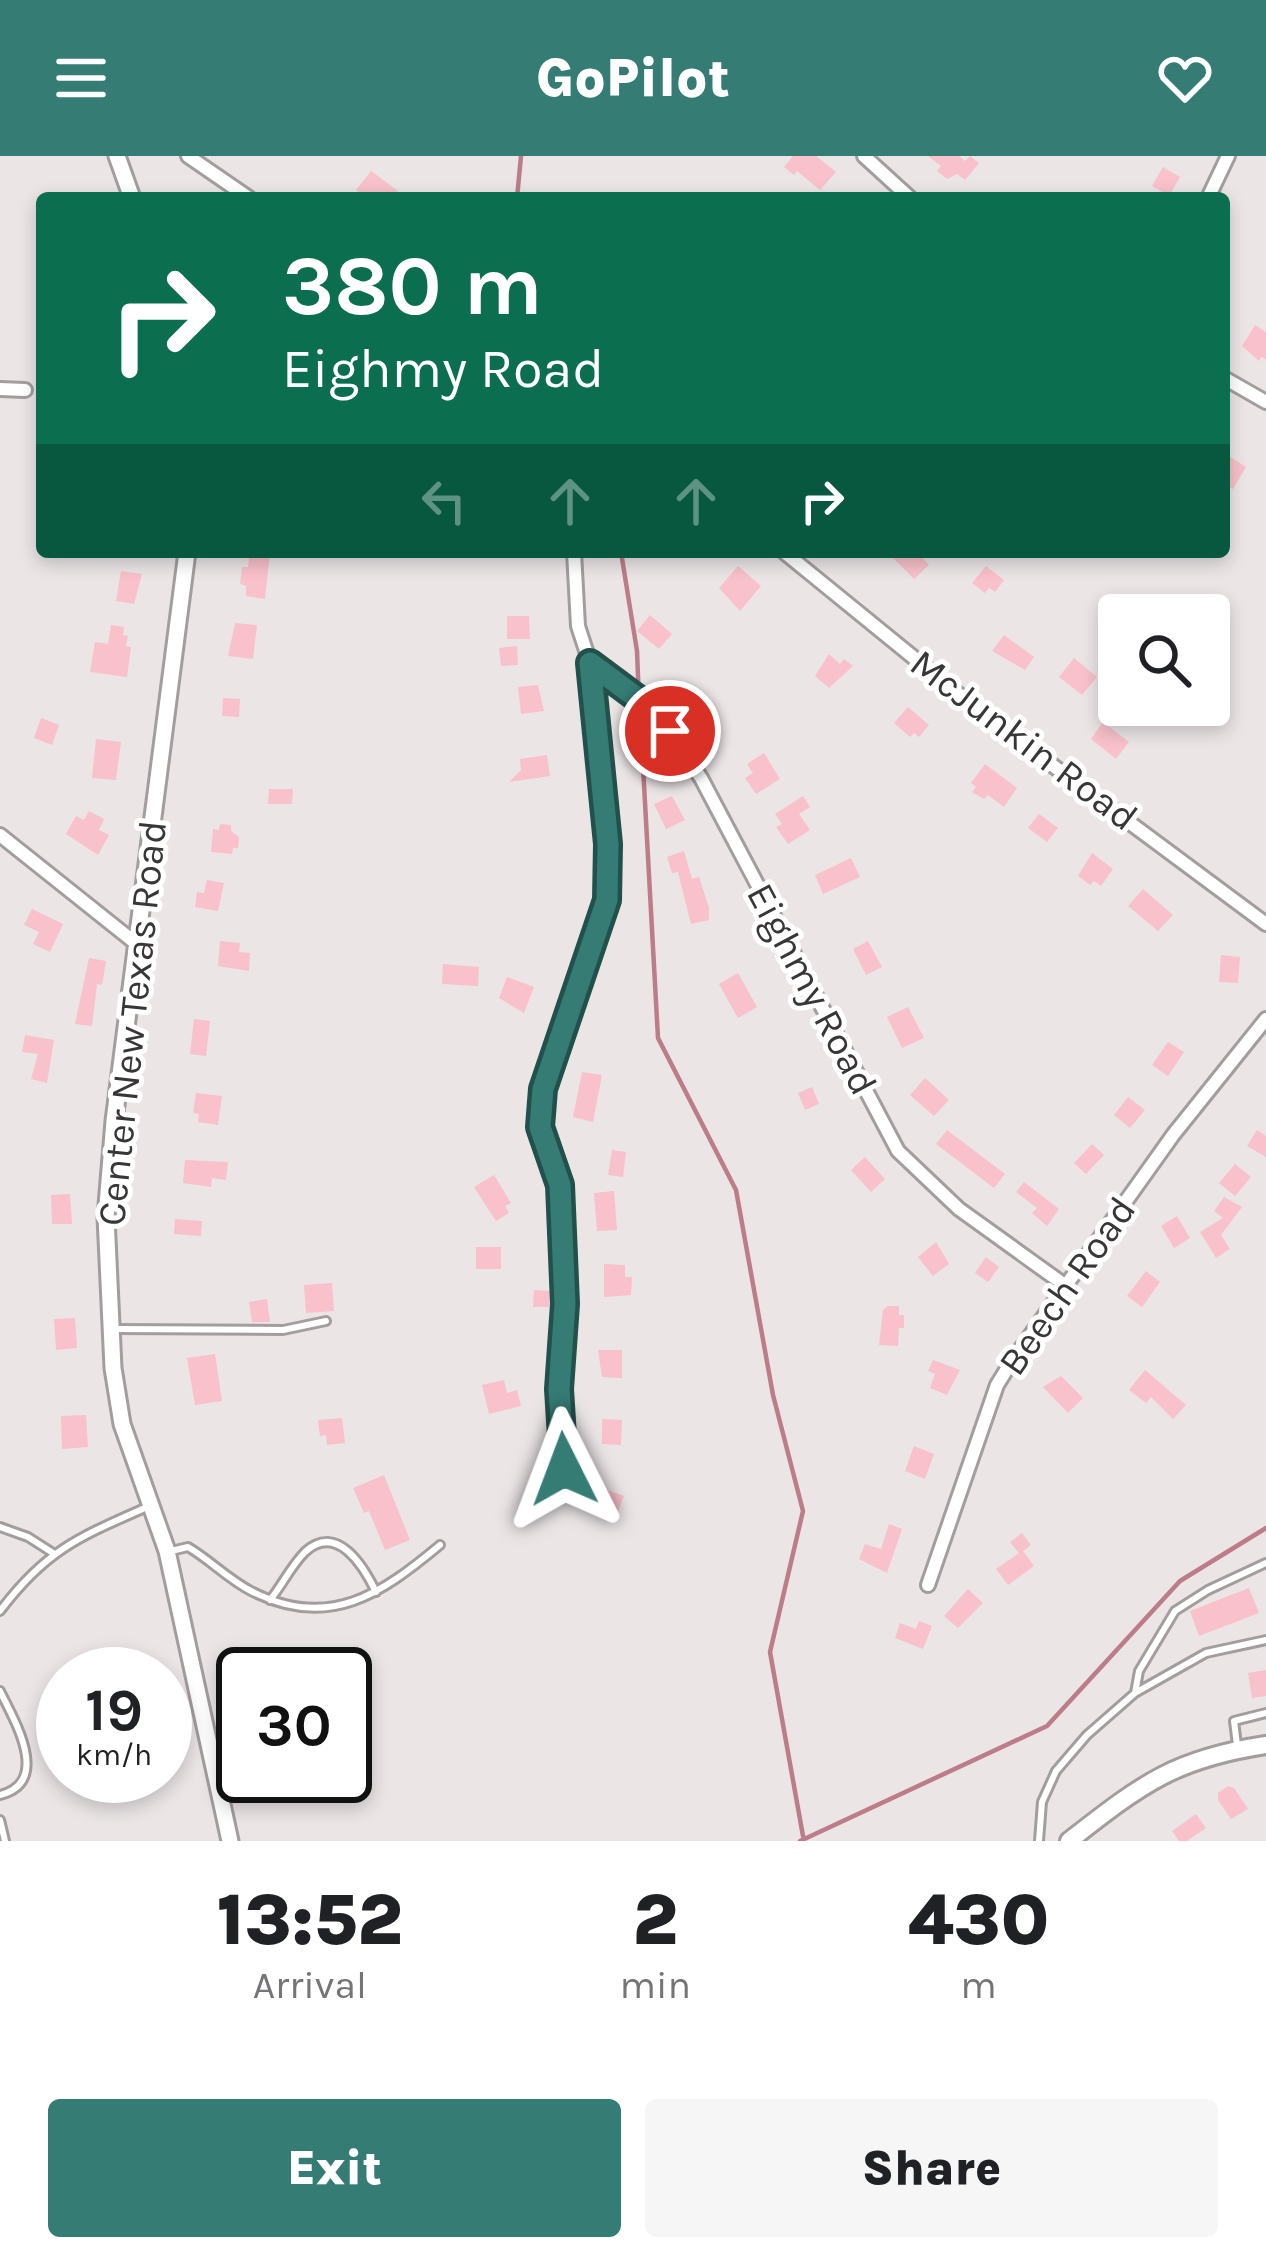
<!DOCTYPE html>
<html lang="en">
<head>
<meta charset="utf-8">
<style>
	:root { --surface:#fff; --page:#f6f6f6; --text:#202124; --muted:#757577; --accent:#357c75 }
	body { margin:0; font-family:Karla,sans-serif; background:var(--page); color:var(--text); height:100vh; display:flex; flex-direction:column; font-size:45px; white-space:nowrap }
	* { box-sizing:border-box; margin:0 }
	p { font-size:39px; color:var(--muted) }
	.icon { flex:none; width:66px; height:66px; fill:none; stroke:currentColor; stroke-width:2; stroke-linecap:round; stroke-linejoin:round }
	.map { position:relative; height:1685px; overflow:hidden }
	.sheet { display:flex; flex-direction:column; background:var(--surface); flex:1 }
	.sheet>* { flex:none }
	.banner { position:absolute; left:36px; top:36px; width:1194px; height:366px; border-radius:12px; box-shadow:0 6px 18px #0003; background:#0b6e4f; color:#fff; overflow:hidden }
	.fabs { position:absolute; left:1098px; top:438px; display:grid; gap:24px }
	.fabs a { display:grid; place-items:center; width:132px; height:132px; border-radius:12px; background:var(--surface); box-shadow:0 6px 18px #0003; font-size:60px }
	.speed { position:absolute; left:36px; top:1491px; display:flex; gap:24px; font-size:60px; font-weight:700; text-align:center }
	.speed>* { display:grid; place-content:center; width:156px; height:156px; border-radius:50%; background:var(--surface); box-shadow:0 6px 18px #0003; line-height:1 }
	.speed small { font-size:30px; font-weight:400 }
	.speed .limit { border:6px solid #111; border-radius:18px; background:#fff; color:#111 }
	.pin { position:absolute; display:grid; place-items:center; width:102px; height:102px; color:#fff; margin:-51px; border:6px solid #fff; border-radius:50%; box-shadow:0 3px 12px #0007 }
	.me { position:absolute; width:132px; margin:-66px; rotate:357deg; stroke-linejoin:round; filter:drop-shadow(0 0 9px #0008) }
	.turn { display:flex; align-items:center; gap:42px; height:252px; padding:0 48px; font-size:54px }
	.turn .icon { width:156px; height:156px; stroke-width:2.5 }
	.turn b { display:block; font-size:84px; line-height:102px }
	.lanes { display:flex; align-items:center; height:114px; padding:0 48px; background:#0003; justify-content:center; gap:60px; direction:ltr }
	.lanes .off { opacity:.35 }
	.eta { display:flex; justify-content:space-evenly; align-items:center; height:204px; text-align:center }
	.eta b { font-size:72px; font-weight:800; line-height:84px }
	.button { display:flex; gap:24px; margin-top:auto; padding:24px 48px }
	.button a { flex:1; height:138px; border-radius:12px; background:var(--accent); color:#fff; font-size:48px; font-weight:800; line-height:138px; text-align:center }
	.button a+a { background:var(--page); color:var(--text) }
	header { display:flex; justify-content:space-between; align-items:center; height:156px; padding:0 48px; background:var(--accent); color:#fff; font-size:54px; font-weight:800 }
	.map>svg:first-child { display:block }
</style>
</head>
<body>
<header><svg class="icon" aria-label="menu" viewBox="0 0 24 24"><path d="M4 6h16M4 12h16M4 18h16"/></svg>GoPilot<svg class="icon" aria-label="heart" viewBox="0 0 24 24"><path d="M12 20l-8-8c-3-5 5-10 8-4 3-6 11-1 8 4z"/></svg></header>
<div class="map">
<svg width="1266" height="1685" viewBox="0 0 1266 1685">
	<rect width="100%" height="100%" fill="#ebe5e6"/>
	<g fill="none" stroke-linecap="round" stroke-linejoin="round">
		<path stroke="#bc7c89" stroke-width="4.5" d="M 517,42 L 521,0
			M 621,396 L 637,495 L 639,545
			M 640,556 L 658,882 L 736,1034 L 773,1239 L 803,1355 L 770,1496 L 803,1680
			M 800,1685 L 1047,1570 L 1180,1425 L 1266,1372"/>
	</g>
	<path fill="#f8c1cb" d="M 793,0 L 816,0 L 836,16 L 820,34 L 797,15 L 794,19 L 784,11 Z
		M 928,0 L 959,0 L 965,5 L 970,0 L 979,7 L 965,24 L 957,18 L 947,23 L 937,15 L 941,10 Z
		M 1163,11 L 1180,21 L 1169,40 L 1152,30 Z
		M 371,15 L 398,35 L 393,42 L 368,42 L 356,34 Z
		M 1255,169 L 1266,176 L 1266,203 L 1261,201 L 1259,205 L 1242,190 Z
		M 1224,297 L 1246,311 L 1233,333 L 1224,327 Z
		M 250,396 L 270,396 L 265,443 L 246,440 L 246,430 L 240,428 L 242,411 L 248,411 Z
		M 899,396 L 917,396 L 929,409 L 914,423 L 893,402 Z
		M 738,410 L 761,430 L 740,455 L 719,432 Z
		M 986,410 L 1004,424 L 995,436 L 989,432 L 985,437 L 972,427 Z
		M 121,415 L 142,418 L 134,448 L 116,445 Z
		M 650,459 L 672,478 L 659,493 L 637,475 Z
		M 507,460 L 529,460 L 530,483 L 507,483 Z
		M 235,467 L 257,469 L 253,503 L 228,500 Z
		M 111,469 L 124,471 L 123,479 L 128,480 L 126,490 L 131,491 L 127,521 L 90,516 L 95,486 L 108,488 Z
		M 1004,479 L 1034,501 L 1025,514 L 992,495 Z
		M 517,490 L 518,509 L 501,510 L 499,492 Z
		M 829,498 L 840,508 L 844,503 L 853,510 L 829,532 L 815,520 Z
		M 1074,502 L 1097,521 L 1082,539 L 1059,521 Z
		M 538,529 L 544,555 L 521,558 L 518,531 Z
		M 223,542 L 240,543 L 239,561 L 222,560 Z
		M 908,551 L 929,569 L 919,581 L 914,577 L 910,581 L 894,567 Z
		M 41,562 L 59,569 L 52,589 L 34,582 Z
		M 1103,566 L 1129,586 L 1116,603 L 1091,583 Z
		M 96,583 L 121,586 L 116,624 L 92,622 Z
		M 764,597 L 780,623 L 756,638 L 745,622 L 753,617 L 747,608 Z
		M 547,599 L 550,620 L 509,626 L 521,614 L 520,603 Z
		M 985,608 L 1017,632 L 1004,651 L 988,639 L 984,643 L 972,636 L 976,631 L 971,627 Z
		M 269,633 L 293,633 L 292,648 L 268,648 Z
		M 672,640 L 685,664 L 666,673 L 654,648 Z
		M 803,640 L 810,651 L 799,658 L 810,674 L 788,688 L 776,671 L 782,668 L 775,658 Z
		M 89,655 L 104,663 L 99,674 L 109,679 L 98,699 L 66,678 L 76,660 L 84,664 Z
		M 1039,658 L 1058,672 L 1047,686 L 1028,672 Z
		M 220,668 L 231,669 L 231,675 L 239,681 L 238,692 L 233,692 L 232,698 L 211,696 L 213,673 L 219,674 Z
		M 684,695 L 692,723 L 699,721 L 709,752 L 709,764 L 691,768 L 678,716 L 672,717 L 667,701 Z
		M 1092,697 L 1113,713 L 1101,730 L 1094,725 L 1090,729 L 1078,720 Z
		M 851,702 L 860,721 L 823,738 L 815,719 Z
		M 207,724 L 224,727 L 218,755 L 195,751 L 197,736 L 204,737 Z
		M 1143,733 L 1173,759 L 1158,775 L 1128,750 Z
		M 32,753 L 63,768 L 50,796 L 33,788 L 39,776 L 24,769 Z
		M 220,785 L 240,787 L 239,796 L 250,797 L 249,815 L 218,810 Z
		M 868,785 L 882,811 L 866,819 L 853,793 Z
		M 1221,799 L 1240,801 L 1238,827 L 1219,826 Z
		M 89,802 L 106,805 L 102,829 L 97,828 L 92,870 L 75,868 Z
		M 443,808 L 479,811 L 478,830 L 442,828 Z
		M 738,817 L 757,851 L 738,862 L 719,828 Z
		M 507,821 L 534,831 L 524,857 L 499,842 Z
		M 908,851 L 924,882 L 902,892 L 887,861 Z
		M 194,863 L 210,865 L 206,900 L 190,898 Z
		M 25,879 L 54,884 L 47,927 L 31,923 L 38,898 L 22,896 Z
		M 1168,886 L 1184,896 L 1168,920 L 1152,909 Z
		M 582,916 L 602,919 L 593,966 L 573,961 Z
		M 925,922 L 949,944 L 934,960 L 910,939 Z
		M 812,931 L 819,948 L 805,954 L 798,937 Z
		M 196,937 L 222,940 L 218,969 L 198,966 L 199,958 L 193,957 Z
		M 1128,941 L 1145,954 L 1130,972 L 1114,959 Z
		M 947,974 L 1005,1018 L 994,1032 L 936,988 Z
		M 1257,974 L 1266,980 L 1266,1001 L 1247,990 Z
		M 1092,988 L 1104,999 L 1086,1018 L 1074,1007 Z
		M 612,994 L 626,996 L 623,1021 L 608,1019 Z
		M 865,1001 L 885,1023 L 871,1036 L 851,1014 Z
		M 185,1004 L 228,1006 L 226,1024 L 212,1022 L 211,1031 L 183,1027 Z
		M 1235,1008 L 1251,1021 L 1235,1040 L 1219,1027 Z
		M 494,1019 L 511,1047 L 505,1050 L 509,1057 L 496,1065 L 474,1031 Z
		M 1024,1026 L 1059,1053 L 1047,1070 L 1032,1057 L 1037,1052 L 1016,1036 Z
		M 614,1035 L 617,1074 L 597,1075 L 594,1037 Z
		M 70,1038 L 72,1068 L 52,1068 L 51,1039 Z
		M 1224,1041 L 1242,1051 L 1221,1079 L 1230,1093 L 1216,1102 L 1200,1076 L 1223,1062 L 1214,1055 Z
		M 1177,1060 L 1190,1082 L 1174,1092 L 1161,1070 Z
		M 175,1063 L 202,1065 L 201,1080 L 174,1078 Z
		M 936,1086 L 949,1108 L 933,1120 L 918,1101 Z
		M 476,1091 L 501,1091 L 501,1113 L 476,1113 Z
		M 986,1101 L 999,1111 L 988,1126 L 975,1117 Z
		M 604,1108 L 625,1109 L 625,1121 L 632,1121 L 631,1139 L 604,1141 Z
		M 1146,1115 L 1160,1126 L 1142,1151 L 1127,1140 Z
		M 332,1127 L 334,1155 L 306,1157 L 304,1129 Z
		M 534,1134 L 550,1135 L 549,1151 L 533,1151 Z
		M 267,1143 L 270,1166 L 252,1166 L 249,1146 Z
		M 888,1150 L 899,1150 L 899,1159 L 904,1159 L 904,1172 L 899,1172 L 898,1190 L 879,1189 L 883,1154 Z
		M 75,1162 L 77,1192 L 56,1194 L 54,1163 Z
		M 598,1194 L 622,1194 L 622,1222 L 602,1221 Z
		M 215,1198 L 222,1245 L 195,1249 L 187,1202 Z
		M 933,1204 L 960,1214 L 947,1239 L 930,1232 L 935,1218 L 928,1215 Z
		M 1145,1214 L 1186,1249 L 1173,1263 L 1151,1241 L 1146,1247 L 1129,1234 Z
		M 1061,1220 L 1083,1242 L 1068,1257 L 1043,1231 Z
		M 504,1224 L 507,1237 L 517,1234 L 521,1250 L 489,1258 L 482,1229 Z
		M 86,1259 L 88,1291 L 62,1293 L 61,1260 Z
		M 342,1262 L 345,1287 L 327,1289 L 326,1279 L 320,1280 L 318,1264 Z
		M 602,1263 L 622,1264 L 621,1289 L 602,1288 Z
		M 914,1290 L 934,1298 L 925,1323 L 905,1315 Z
		M 384,1319 L 410,1384 L 385,1394 L 369,1355 L 364,1357 L 353,1332 Z
		M 604,1333 L 624,1340 L 615,1363 L 595,1356 Z
		M 889,1368 L 902,1373 L 887,1417 L 859,1403 L 865,1388 L 881,1393 Z
		M 1022,1377 L 1031,1389 L 1023,1395 L 1034,1410 L 1008,1429 L 996,1413 L 1019,1397 L 1010,1386 Z
		M 1249,1432 L 1259,1457 L 1199,1480 L 1190,1455 Z
		M 968,1433 L 983,1447 L 958,1472 L 944,1460 Z
		M 919,1465 L 932,1470 L 923,1493 L 895,1482 L 900,1467 L 916,1473 Z
		M 1266,1514 L 1266,1540 L 1252,1542 L 1248,1517 Z
		M 1228,1630 L 1234,1632 L 1248,1653 L 1231,1663 L 1218,1644 L 1218,1637 Z
		M 1196,1658 L 1206,1672 L 1187,1685 L 1179,1685 L 1172,1675 Z"/>
	<g fill="none" stroke-linecap="round" stroke-linejoin="round">
		<defs>
			<path id="service" d="M 114,1173 L 283,1174 L 326,1165
				M 0,1371 L 28,1381 L 53,1397
				M 171,1395 L 188,1391 C 210,1404 228,1423 251,1435 C 329,1475 381,1438 440,1389
				M 270,1444 C 283,1428 291,1410 305,1396 C 337,1366 364,1411 376,1436
				M 0,1455 C 46,1394 79,1381 147,1351
				M 0,1535 C 14,1564 52,1626 0,1639
				M 1135,1537 L 1206,1497 L 1266,1484
				M 1237,1589 L 1234,1565 L 1266,1557
				M 0,1664 L 5,1685
				M 1039,1685 L 1042,1646 L 1056,1615 L 1087,1579 L 1135,1537 L 1139,1515 L 1175,1455 L 1208,1434 L 1266,1407"/>
			<path id="minor" d="M 188,0 L 249,42
				M 864,0 L 910,42
				M 1208,42 L 1228,0
				M 1224,222 L 1266,246
				M 0,233 L 25,234
				M 784,396 L 978,554 L 1266,768
				M 590,507 C 638,543 668,572 701,622 L 898,995 L 959,1053 L 1066,1130
				M 0,679 L 138,789
				M 564,1313 L 559,1233 L 565,1148 L 563,1074 L 560,1029 L 540,971 L 543,933 L 607,744 L 609,715 L 590,507 L 578,470 L 574,396
				M 928,1429 L 997,1229 L 1010,1208 L 1173,979 L 1266,863"/>
			<path id="tertiary" d="M 117,0 L 132,42
				M 187,396 L 114,965 L 106,1061 L 113,1212 L 122,1268 L 167,1395 L 230,1685"/>
			<path id="secondary" d="M 1069,1685 C 1141,1629 1173,1603 1266,1589"/>
		</defs>
		<use href="#service" stroke="#a39d9e" stroke-width="12"/>
		<use href="#minor" stroke="#a39d9e" stroke-width="18"/>
		<use href="#tertiary" stroke="#a39d9e" stroke-width="21"/>
		<use href="#secondary" stroke="#a39d9e" stroke-width="22"/>
		<use href="#service" stroke="#fff" stroke-width="6"/>
		<use href="#minor" stroke="#fff" stroke-width="12"/>
		<use href="#tertiary" stroke="#fff" stroke-width="15"/>
		<use href="#secondary" stroke="#fff" stroke-width="16"/>
	</g>
	<g fill="none" stroke-linecap="round" stroke-linejoin="round">
		<defs>
			<path id="route" d="M 564,1313 L 559,1233 L 565,1148 L 560,1029 L 540,971 L 543,933 L 607,744 L 608,688 L 590,507 L 637,542 L 670,575"/>
		</defs>
		<use href="#route" stroke="#22514c" stroke-width="30"/>
		<use href="#route" stroke="#357c75" stroke-width="21"/>
	</g>
	<g text-anchor="middle" dominant-baseline="central" stroke-width="10" stroke-linejoin="round" paint-order="stroke">
		<g font-size="39" fill="#383636" stroke="#fff">
			<text transform="translate(1024 584) rotate(37)">McJunkin Road</text>
			<text transform="translate(812 833) rotate(62)">Eighmy Road</text>
			<text transform="translate(132 867) rotate(-84)">Center New Texas Road</text>
			<text transform="translate(1067 1130) rotate(-55)">Beech Road</text>
		</g>
	</g>
</svg>
<div class="fabs">
<a><svg class="icon" aria-label="search" viewBox="0 0 24 24"><circle cx="10" cy="10" r="6"/><path d="M15 15l6 6"/></svg></a>
</div>
<div class="speed"><div>19<small>km/h</small></div><div class="limit">30</div></div>
<div class="pin" style="left:670px;top:575px;background:#d93025"><svg class="icon" aria-label="arrive" viewBox="0 0 24 24"><path d="M6 21V4h12l-3 4 3 4H6"/></svg></div>
<svg class="me" style="left:564px;top:1313px" viewBox="-20 -20 40 40"><path d="M0-17L14 15 0 8-14 15z" fill="#357c75" stroke="#fff" stroke-width="4"/></svg>
<div class="banner">
<div class="turn"><svg class="icon" aria-label="right" viewBox="0 0 24 24"><path d="M7 20v-9h11M14 6l5 5-5 5"/></svg><div><b>380 m</b>Eighmy Road</div></div>
<div class="lanes"><svg class="icon off" aria-label="left" viewBox="0 0 24 24"><path d="M17 20v-9H6M10 6l-5 5 5 5"/></svg><svg class="icon off" aria-label="ahead" viewBox="0 0 24 24"><path d="M12 20V5M6 11l6-6 6 6"/></svg><svg class="icon off" aria-label="ahead" viewBox="0 0 24 24"><path d="M12 20V5M6 11l6-6 6 6"/></svg><svg class="icon" aria-label="right" viewBox="0 0 24 24"><path d="M7 20v-9h11M14 6l5 5-5 5"/></svg></div>
</div>
</div>
<section class="sheet">
<div class="eta">
<div><b>13:52</b><p>Arrival</p></div>
<div><b>2</b><p>min</p></div>
<div><b>430</b><p>m</p></div>
</div>
<div class="button"><a>Exit</a><a>Share</a></div>
</section>
</body>
</html>
